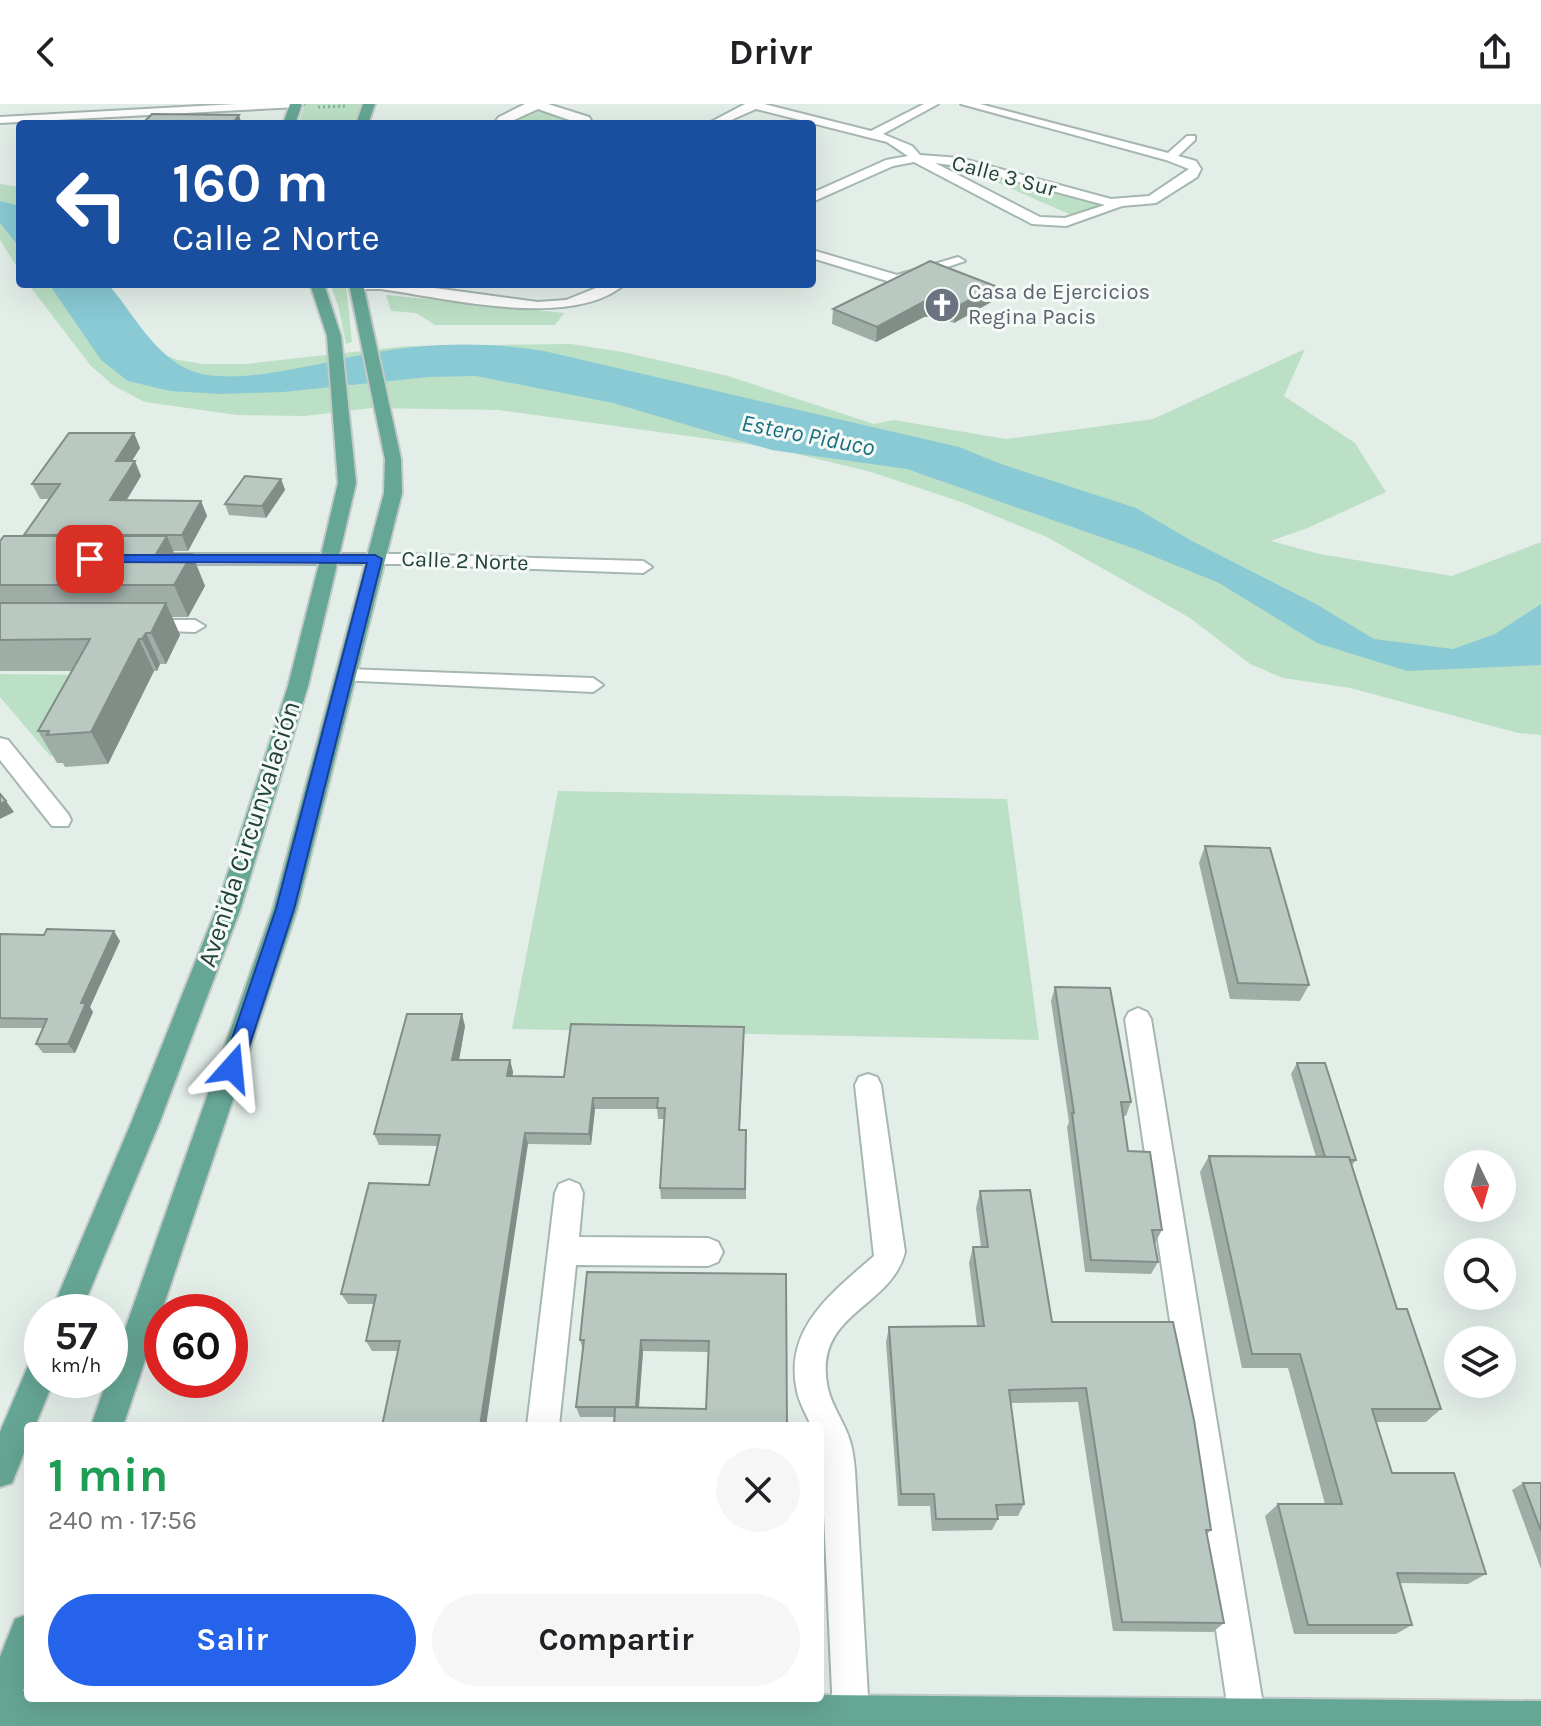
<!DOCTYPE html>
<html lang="es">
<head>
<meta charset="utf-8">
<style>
	:root { --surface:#fff; --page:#f6f6f6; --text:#202124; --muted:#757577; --accent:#2563eb }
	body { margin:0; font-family:Karla,sans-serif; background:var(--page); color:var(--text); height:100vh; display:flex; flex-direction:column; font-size:30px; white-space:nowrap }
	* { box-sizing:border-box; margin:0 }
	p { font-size:26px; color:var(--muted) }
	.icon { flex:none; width:44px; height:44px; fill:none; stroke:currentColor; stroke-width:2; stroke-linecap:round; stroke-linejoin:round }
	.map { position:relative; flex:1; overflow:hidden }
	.sheet { position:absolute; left:24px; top:1318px; width:800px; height:280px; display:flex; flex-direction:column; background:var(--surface); border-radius:8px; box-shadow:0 8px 32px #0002 }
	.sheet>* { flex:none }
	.banner { position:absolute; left:16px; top:16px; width:800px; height:168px; border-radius:8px; box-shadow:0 8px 32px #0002; background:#1a4fa0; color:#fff; overflow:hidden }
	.needle { width:52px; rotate:175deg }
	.controls { position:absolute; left:1444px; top:1046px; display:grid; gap:16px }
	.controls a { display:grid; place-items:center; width:72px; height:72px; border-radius:50%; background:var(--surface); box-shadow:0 8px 32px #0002; font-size:40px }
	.speed { position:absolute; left:24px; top:1190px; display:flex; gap:16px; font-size:40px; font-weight:700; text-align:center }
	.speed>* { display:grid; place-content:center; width:104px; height:104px; border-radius:50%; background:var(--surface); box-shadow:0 8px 32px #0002; line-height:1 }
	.speed small { font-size:20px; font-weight:400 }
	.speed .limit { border:12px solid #d22; background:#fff; color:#111 }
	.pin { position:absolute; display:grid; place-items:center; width:68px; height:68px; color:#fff; margin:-34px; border-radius:16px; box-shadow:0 4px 12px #0006 }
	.me { position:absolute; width:88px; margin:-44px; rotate:18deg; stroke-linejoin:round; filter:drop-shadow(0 0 6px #0008) }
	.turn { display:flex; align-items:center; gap:28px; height:168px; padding:0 24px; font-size:36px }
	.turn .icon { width:104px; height:104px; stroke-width:2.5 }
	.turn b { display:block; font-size:56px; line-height:68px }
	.round { display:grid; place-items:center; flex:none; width:84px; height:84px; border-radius:42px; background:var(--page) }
	.head { display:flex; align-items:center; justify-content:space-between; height:136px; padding:0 24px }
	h1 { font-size:48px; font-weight:700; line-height:60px; color:#1e9e55 }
	.cta { display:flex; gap:16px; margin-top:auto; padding:16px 24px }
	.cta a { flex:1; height:92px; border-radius:48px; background:var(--accent); color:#fff; font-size:32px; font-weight:700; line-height:92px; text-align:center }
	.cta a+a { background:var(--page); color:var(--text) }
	header { display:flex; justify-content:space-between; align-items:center; height:104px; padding:0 24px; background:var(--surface); font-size:36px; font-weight:700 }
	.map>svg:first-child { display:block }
</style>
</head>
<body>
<header><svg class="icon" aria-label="back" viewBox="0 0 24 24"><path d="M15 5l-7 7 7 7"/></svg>Drivr<svg class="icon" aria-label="share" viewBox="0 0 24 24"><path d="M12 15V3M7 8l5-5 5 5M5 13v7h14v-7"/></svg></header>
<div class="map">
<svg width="1541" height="1622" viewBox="0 0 1541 1622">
	<rect width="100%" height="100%" fill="#e4eee9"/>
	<path fill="#bce0c5" d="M 305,0 L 362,0 L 358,20 L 298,20 Z
		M 537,2 L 587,20 L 499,20 Z
		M 962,63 L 1102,100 L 1076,113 Z
		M 0,80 L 20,83 L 20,168 L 0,136 Z
		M 28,180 L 99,180 L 154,247 L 178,256 L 204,260 L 246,260 L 407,242 L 571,240 L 623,248 L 728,272 L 874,320 L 894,316 L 1006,335 L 1153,315 L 1305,245 L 1284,292 L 1355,339 L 1386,388 L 1310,423 L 1271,437 L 1320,450 L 1452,472 L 1541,438 L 1541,631 L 1518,629 L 1350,584 L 1283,574 L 1250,560 L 1190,514 L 1047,433 L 961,398 L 871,368 L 768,343 L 498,306 L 372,304 L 305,312 L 237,311 L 145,298 L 114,282 L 91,262 Z
		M 330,180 L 346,180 L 352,238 L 346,240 L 338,201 Z
		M 386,191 L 564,209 L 555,221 L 435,221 L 416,209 L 391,207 Z
		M 0,570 L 98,571 L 51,653 L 0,593 Z
		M 558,687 L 1007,695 L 1039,936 L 512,925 Z"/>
	<path fill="#89cad5" d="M 0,97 L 20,102 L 20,144 L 0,119 Z
		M 49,180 L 108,180 C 133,209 155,253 192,267 C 235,283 318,259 361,251 C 422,239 483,237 544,247 L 959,343 L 1001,360 L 1136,404 L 1192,437 L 1316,500 L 1374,535 L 1453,545 L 1495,530 L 1541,500 L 1541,561 L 1407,567 L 1317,539 L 1219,479 L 1138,446 L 907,365 L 772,346 L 613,299 L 476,272 L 429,273 L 283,288 L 221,290 L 170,287 L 128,277 L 101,256 Z"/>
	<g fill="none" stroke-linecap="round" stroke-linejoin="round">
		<defs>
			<path id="minor" d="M 236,0 L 304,0 L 298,3 L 0,19 L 0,13 Z
				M 525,0 L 548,0 L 589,13 L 593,20 L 581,20 L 538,5 L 505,20 L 493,20 L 499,13 Z
				M 745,0 L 764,0 L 871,27 L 924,0 L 938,0 L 883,30 L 912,42 L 920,51 L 960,54 L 1111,95 L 1149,92 L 1189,65 L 1166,56 L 961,0 L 980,0 L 1168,49 L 1187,32 L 1195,32 L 1195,36 L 1178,52 L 1196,57 L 1201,65 L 1197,73 L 1156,99 L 1122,102 L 1066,122 L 1032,120 L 914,58 L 893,62 L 812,98 L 812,89 L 886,56 L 908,52 L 887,38 L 756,5 L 722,20 L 707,20 ZM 935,59 L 959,62 L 1105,101 L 1065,114 L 1040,113 Z
				M 812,146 L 897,171 L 958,153 L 965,157 L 897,180 L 812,154 Z
				M 350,180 L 405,180 L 538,198 L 566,196 L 606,180 L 625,180 C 572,226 446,194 381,185 L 351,185 Z
				M 162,450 L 398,450 L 643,457 L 652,463 L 643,469 L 398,460 L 156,460 L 153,456 L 156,452 Z
				M 145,516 L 195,516 L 205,522 L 195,528 L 138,526 L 135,522 Z
				M 346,565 L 593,574 L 603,581 L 593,588 L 339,576 L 336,571 Z
				M 0,634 L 8,636 L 68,710 L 71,716 L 68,722 L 52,722 L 0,656 Z
				M 1138,904 L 1147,908 L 1151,915 L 1265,1613 L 1262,1622 L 1232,1622 L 1229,1613 L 1125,915 L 1129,908 Z
				M 868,970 L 877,973 L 881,981 L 905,1148 C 891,1205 811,1209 828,1285 C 832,1303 845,1319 850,1337 C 853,1346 854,1357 855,1367 L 869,1610 L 864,1622 L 838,1622 L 833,1610 L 820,1322 L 811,1322 C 807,1311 799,1299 797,1287 C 783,1224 833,1188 874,1152 L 855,981 L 859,973 Z
				M 569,1076 L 579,1080 L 583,1089 L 579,1133 L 708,1134 L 718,1138 L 723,1148 L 718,1158 L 708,1162 L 576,1161 L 559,1322 L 527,1322 L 555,1089 L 559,1080 Z"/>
			<path id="major" d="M 290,0 L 302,0 L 295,20 L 283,20 Z
				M 363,0 L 375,0 L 368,20 L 356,20 Z
				M 310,180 L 324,180 L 341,232 L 356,379 L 338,456 L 308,582 L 240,806 L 160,1017 L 81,1208 L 51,1208 L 132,1017 L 216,806 L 288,582 L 320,456 L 338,379 L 327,232 Z
				M 349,180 L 363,180 L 401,355 L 402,389 L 297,805 L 123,1322 L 91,1322 L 107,1276 L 110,1276 L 110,1268 L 273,805 L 384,389 L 385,355 Z
				M 42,1250 L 42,1276 L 54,1276 L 35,1322 L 28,1322 L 28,1339 L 12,1379 L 0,1383 L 0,1328 L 31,1255 Z
				M 28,1510 L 28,1573 L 23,1587 L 28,1587 L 28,1594 L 820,1594 L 820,1591 L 1541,1597 L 1541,1622 L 0,1622 L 0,1553 L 15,1515 Z"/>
		</defs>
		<use href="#minor" stroke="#a6b7b0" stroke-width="4"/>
		<use href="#major" stroke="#c1cac7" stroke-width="4"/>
		<path stroke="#83b3a4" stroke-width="3" stroke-dasharray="2 3" stroke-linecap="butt" d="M 318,3 L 348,2"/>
		<use href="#minor" fill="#fff" fill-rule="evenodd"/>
		<use href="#major" fill="#66a695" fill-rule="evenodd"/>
	</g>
	<path fill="#9fada7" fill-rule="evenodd" d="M 930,157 L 993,197 L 954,219 L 934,212 L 924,213 L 876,238 L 832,220 L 833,205 Z
		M 134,329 L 140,344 L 132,357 L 141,372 L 127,396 L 201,397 L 207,412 L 188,447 L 173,447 L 174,450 L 192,450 L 205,482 L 188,513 L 172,513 L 180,531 L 166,560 L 160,560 L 157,567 L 154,567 L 108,660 L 65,663 L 63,659 L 57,659 L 38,627 L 72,567 L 0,567 L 0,437 L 24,431 L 49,395 L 40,395 L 32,380 Z
		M 281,375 L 285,386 L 266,414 L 229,411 L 225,400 Z
		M 1205,742 L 1309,881 L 1300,897 L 1230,895 L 1199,759 Z
		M 0,830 L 120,837 L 90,903 L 93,908 L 75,949 L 43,949 L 36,940 L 43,924 L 0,924 Z
		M 1055,883 L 1131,998 L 1126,1012 L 1123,1012 L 1128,1047 L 1162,1126 L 1155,1139 L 1158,1158 L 1151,1170 L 1085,1168 L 1067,1023 L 1069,1018 L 1051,897 Z
		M 465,922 L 459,956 L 510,956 L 513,968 L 512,973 L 564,973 L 744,923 L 740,1026 L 746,1026 L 746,1095 L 661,1095 L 660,1084 L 664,1015 L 658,1015 L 657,1005 L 595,1005 L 591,1041 L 528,1040 L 398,1247 L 372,1247 L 366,1237 L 374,1200 L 348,1200 L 341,1190 L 429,1081 L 437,1042 L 379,1041 L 374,1030 Z
		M 1297,959 L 1356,1056 L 1352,1061 L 1397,1205 L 1441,1305 L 1426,1318 L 1376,1318 L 1392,1369 L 1486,1470 L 1468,1480 L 1400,1479 L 1412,1521 L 1396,1530 L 1294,1530 L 1265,1412 L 1278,1400 L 1325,1400 L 1288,1264 L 1242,1264 L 1200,1068 L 1209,1052 L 1316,1053 L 1291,970 Z
		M 980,1087 L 1052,1218 L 1211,1426 L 1207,1430 L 1224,1519 L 1213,1528 L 1113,1527 L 1078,1298 L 1011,1299 L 1024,1400 L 1018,1412 L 998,1412 L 998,1415 L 992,1426 L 932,1427 L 930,1402 L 898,1402 L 886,1238 L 889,1223 L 977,1222 L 969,1159 L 973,1143 L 981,1143 L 976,1104 Z
		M 786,1170 L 787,1322 L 614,1313 L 580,1313 L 576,1303 L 583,1246 L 580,1236 ZM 643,1247 L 708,1248 L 706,1305 L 639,1304 Z
		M 1523,1379 L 1541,1379 L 1541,1465 L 1512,1386 Z"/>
	<path fill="#828d88" d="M 239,11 L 242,20 L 232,20 Z
		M 995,182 L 993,197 L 954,219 L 955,204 Z
		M 935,196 L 934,212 L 924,213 L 876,238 L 877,223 L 925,197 Z
		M 134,329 L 140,344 L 122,372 L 116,357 Z
		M 135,357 L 141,372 L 117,411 L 110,396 Z
		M 281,375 L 285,386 L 266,414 L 262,402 Z
		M 201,397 L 207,412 L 188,447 L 182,431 Z
		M 167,432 L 180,463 L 156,450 Z
		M 192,450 L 205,482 L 188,513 L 174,481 Z
		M 166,499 L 180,531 L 166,560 L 151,529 Z
		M 146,529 L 160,560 L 157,567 L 142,535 Z
		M 139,535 L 154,567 L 108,660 L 91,628 Z
		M 6,697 L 14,708 L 0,715 L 0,700 Z
		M 114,827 L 120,837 L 90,903 L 93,908 L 75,949 L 68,940 L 81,899 Z
		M 462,910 L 465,922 L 457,967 L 452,956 Z
		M 744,923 L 744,935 L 739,1037 L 739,1026 Z
		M 510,956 L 513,968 L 510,984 L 507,972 Z
		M 593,994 L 595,1005 L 591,1041 L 589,1030 Z
		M 525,1029 L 528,1040 L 486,1322 L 480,1322 Z
		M 641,1236 L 643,1247 L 638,1313 L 636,1303 Z"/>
	<path fill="#b9c9c2" stroke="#828d88" stroke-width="2" d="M 152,10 L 239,11 L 232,20 L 142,20 Z
		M 930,157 L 995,182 L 955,204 L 935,196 L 925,197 L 877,223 L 833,205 Z
		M 69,329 L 134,329 L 116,357 L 135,357 L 110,396 L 201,397 L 182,431 L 24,431 L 60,380 L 32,380 Z
		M 245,372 L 281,375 L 262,402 L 225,400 Z
		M 4,432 L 167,432 L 156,450 L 192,450 L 174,481 L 0,481 L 0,437 Z
		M 0,499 L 166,499 L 151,529 L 146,529 L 142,535 L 139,535 L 91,628 L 47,631 L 49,627 L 38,627 L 90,535 L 0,536 Z
		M 0,690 L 6,697 L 0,700 Z
		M 1205,742 L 1270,744 L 1309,881 L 1238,879 Z
		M 47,825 L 114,827 L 81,899 L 86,899 L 68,940 L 36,940 L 47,915 L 0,914 L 0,830 L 44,831 Z
		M 1055,883 L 1110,884 L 1131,998 L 1121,998 L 1128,1047 L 1150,1048 L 1162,1126 L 1152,1126 L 1158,1158 L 1091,1156 L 1072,1009 L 1074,1009 Z
		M 407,910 L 462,910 L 452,956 L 510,956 L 507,972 L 564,973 L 571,920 L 744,923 L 739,1026 L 746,1026 L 745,1085 L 660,1084 L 665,1004 L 657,1004 L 658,994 L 593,994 L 589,1030 L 525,1029 L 480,1322 L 382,1322 L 400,1237 L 366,1237 L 376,1191 L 341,1190 L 369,1079 L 429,1081 L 440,1031 L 374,1030 Z
		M 1297,959 L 1325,959 L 1356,1056 L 1350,1056 L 1349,1053 L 1325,1053 Z
		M 1209,1052 L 1349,1053 L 1397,1205 L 1407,1205 L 1441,1305 L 1372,1305 L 1392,1369 L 1454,1369 L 1486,1470 L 1397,1469 L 1412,1521 L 1308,1521 L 1278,1400 L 1342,1400 L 1300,1250 L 1252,1250 Z
		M 1030,1086 L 1052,1218 L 1173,1218 L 1194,1316 L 1211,1426 L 1206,1426 L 1224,1519 L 1122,1518 L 1086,1284 L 1009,1286 L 1024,1400 L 996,1401 L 998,1415 L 936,1415 L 934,1390 L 901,1390 L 889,1223 L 984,1222 L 973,1143 L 988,1143 L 980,1087 Z
		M 587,1168 L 786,1170 L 787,1322 L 614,1322 L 615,1303 L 706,1305 L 709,1237 L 641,1236 L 636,1303 L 576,1303 L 584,1236 L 580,1236 Z
		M 1523,1379 L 1541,1379 L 1541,1427 Z"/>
	<path fill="#2563eb" stroke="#184099" stroke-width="2" d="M 90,451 L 375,451 L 382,455 L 294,805 L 242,964 L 239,970 L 232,973 L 225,970 L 222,964 L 276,805 L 367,459 L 85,458 L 85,452 Z"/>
	<defs>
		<symbol id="church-disc" viewBox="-11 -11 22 22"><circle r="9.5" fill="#6b7280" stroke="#f5faf7"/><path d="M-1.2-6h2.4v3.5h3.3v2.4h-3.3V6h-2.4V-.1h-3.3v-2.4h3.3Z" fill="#fff"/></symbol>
	</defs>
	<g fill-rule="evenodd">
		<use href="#church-disc" x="922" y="181" width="40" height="40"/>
	</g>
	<g text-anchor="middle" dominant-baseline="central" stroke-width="6" stroke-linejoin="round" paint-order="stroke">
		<g font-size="22" fill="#224138" stroke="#f5faf7">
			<text transform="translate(1004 72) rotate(15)">Calle 3 Sur</text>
			<text transform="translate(465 457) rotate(2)">Calle 2 Norte</text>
		</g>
		<g font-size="22" fill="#5b616d" stroke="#f5faf7" text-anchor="start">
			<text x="968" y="188">Casa de Ejercicios<tspan x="968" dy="25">Regina Pacis</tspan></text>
		</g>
		<g font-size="24" font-style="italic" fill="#187081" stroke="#f5faf7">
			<text transform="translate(808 331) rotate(11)">Estero Piduco</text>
		</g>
		<g font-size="26" fill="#224138" stroke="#f5faf7">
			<text transform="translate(249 730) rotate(-72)">Avenida Circunvalación</text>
		</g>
	</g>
</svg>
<div class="controls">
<a><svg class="needle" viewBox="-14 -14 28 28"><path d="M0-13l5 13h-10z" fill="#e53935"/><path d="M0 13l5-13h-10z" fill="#757577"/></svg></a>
<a><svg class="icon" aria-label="search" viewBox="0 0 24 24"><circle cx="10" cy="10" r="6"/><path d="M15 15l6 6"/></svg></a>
<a><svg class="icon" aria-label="layers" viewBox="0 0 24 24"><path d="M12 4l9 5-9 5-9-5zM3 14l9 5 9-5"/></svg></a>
</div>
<div class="speed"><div>57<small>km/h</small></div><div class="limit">60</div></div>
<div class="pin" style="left:90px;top:455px;background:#d93025"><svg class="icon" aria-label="arrive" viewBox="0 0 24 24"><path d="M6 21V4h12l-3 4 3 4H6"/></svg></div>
<svg class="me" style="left:232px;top:964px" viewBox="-20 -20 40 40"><path d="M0-17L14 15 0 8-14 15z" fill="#2563eb" stroke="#fff" stroke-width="4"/></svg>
<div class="banner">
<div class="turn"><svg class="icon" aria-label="left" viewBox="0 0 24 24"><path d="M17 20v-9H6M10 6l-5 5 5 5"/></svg><div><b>160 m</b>Calle 2 Norte</div></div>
</div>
<section class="sheet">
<div class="head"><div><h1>1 min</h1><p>240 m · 17:56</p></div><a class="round"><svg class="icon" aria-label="close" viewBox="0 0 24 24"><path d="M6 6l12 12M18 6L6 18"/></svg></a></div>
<div class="cta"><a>Salir</a><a>Compartir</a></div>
</section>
</div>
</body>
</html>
